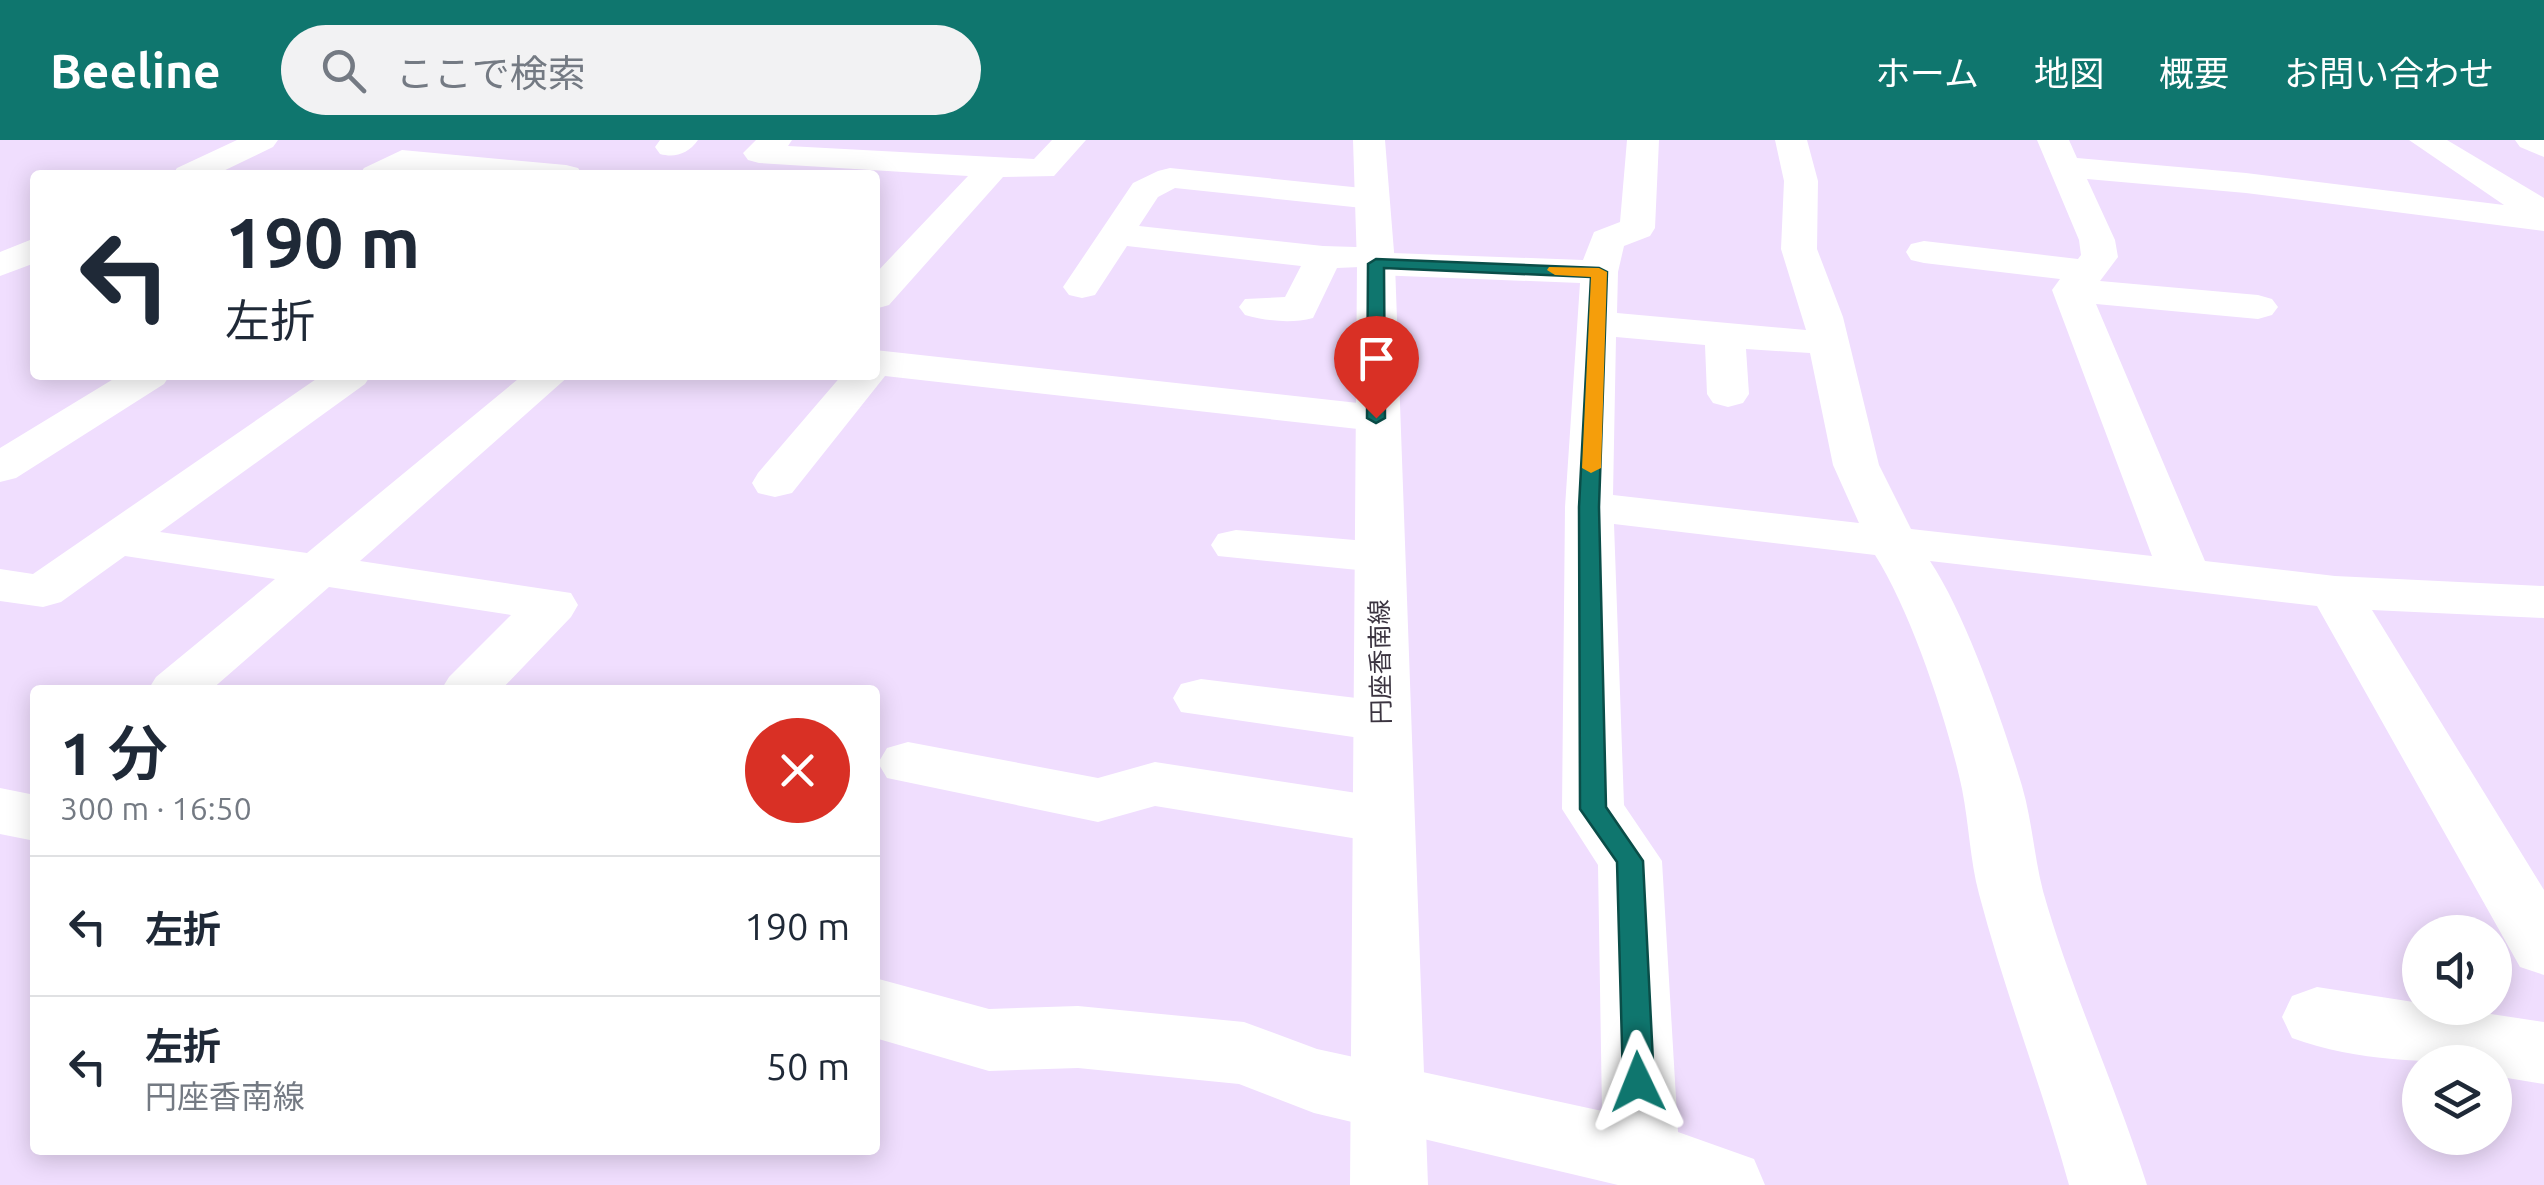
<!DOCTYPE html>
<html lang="ja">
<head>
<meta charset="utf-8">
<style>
	:root { --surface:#fff; --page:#f2f2f3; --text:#1f2937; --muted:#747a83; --line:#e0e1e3; --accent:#0f766e }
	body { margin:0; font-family:Ubuntu,"Noto Sans JP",sans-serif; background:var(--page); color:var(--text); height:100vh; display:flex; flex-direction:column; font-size:38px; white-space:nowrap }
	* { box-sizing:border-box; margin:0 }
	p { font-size:32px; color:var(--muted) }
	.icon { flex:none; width:55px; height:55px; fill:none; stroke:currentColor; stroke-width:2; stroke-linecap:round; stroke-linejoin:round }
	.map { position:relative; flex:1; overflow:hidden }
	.sheet { position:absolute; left:30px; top:545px; width:850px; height:470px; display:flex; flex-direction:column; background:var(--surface); border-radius:10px; box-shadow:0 5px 25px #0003 }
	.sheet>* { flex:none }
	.guide { position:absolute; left:30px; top:30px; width:850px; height:210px; border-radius:10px; box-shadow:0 5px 25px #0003; background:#fff; color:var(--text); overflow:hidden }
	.fabs { position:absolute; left:2402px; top:775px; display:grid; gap:20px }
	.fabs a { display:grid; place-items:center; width:110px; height:110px; border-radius:50%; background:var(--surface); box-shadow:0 5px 25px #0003; font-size:50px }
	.pin { position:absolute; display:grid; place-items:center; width:85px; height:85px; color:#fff; margin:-102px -42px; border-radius:50% 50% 50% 0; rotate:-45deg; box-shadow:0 0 10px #0007 }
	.pin .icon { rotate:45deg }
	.me { position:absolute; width:110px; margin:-55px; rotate:358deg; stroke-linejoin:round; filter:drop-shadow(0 0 8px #0008) }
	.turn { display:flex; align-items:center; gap:35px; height:210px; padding:0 30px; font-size:45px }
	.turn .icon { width:130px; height:130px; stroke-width:2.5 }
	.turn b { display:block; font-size:70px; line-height:85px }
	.round { display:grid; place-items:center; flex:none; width:105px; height:105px; border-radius:52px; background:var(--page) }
	.head { display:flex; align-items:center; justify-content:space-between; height:170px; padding:0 30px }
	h1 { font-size:60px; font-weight:600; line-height:75px }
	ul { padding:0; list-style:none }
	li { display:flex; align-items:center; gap:30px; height:140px; padding:0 30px; border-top:2px solid var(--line) }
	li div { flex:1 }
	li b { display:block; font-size:38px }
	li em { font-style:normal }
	header { display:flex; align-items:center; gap:60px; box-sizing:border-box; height:140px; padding:0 50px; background:var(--accent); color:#fff }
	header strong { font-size:48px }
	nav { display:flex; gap:55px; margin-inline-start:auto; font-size:35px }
	.search { width:700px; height:90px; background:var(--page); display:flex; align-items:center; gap:25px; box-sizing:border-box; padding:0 35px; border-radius:55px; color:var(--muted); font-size:38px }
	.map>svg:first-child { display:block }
</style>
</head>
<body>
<header>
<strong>Beeline</strong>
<div class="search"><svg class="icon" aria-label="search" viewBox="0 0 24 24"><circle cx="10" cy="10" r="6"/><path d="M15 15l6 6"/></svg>ここで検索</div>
<nav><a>ホーム</a><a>地図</a><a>概要</a><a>お問い合わせ</a></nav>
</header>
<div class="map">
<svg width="2544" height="1045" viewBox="0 0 2544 1045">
	<rect width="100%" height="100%" fill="#f0defe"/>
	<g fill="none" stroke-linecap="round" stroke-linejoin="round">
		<path fill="#fff" fill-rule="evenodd" d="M 237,0 L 278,0 L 273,7 L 215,35 L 172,35 L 177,28 Z
			M 660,0 L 698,0 C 688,14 675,18 660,14 L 655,7 Z
			M 756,0 L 792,0 L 788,6 L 1034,19 L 1052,0 L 1086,0 L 1054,36 L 1003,37 L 889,165 L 875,169 L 875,134 L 968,36 L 759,23 L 748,20 L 743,13 Z
			M 1627,0 L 1659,0 L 1655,88 L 1650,96 L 1624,106 L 1618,132 L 1617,173 L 1806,190 L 1781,109 L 1784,41 L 1775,0 L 1807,0 L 1818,41 L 1817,109 L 1843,177 L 1879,325 L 1911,389 L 2152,416 L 2052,150 L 2060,139 L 1924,123 L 1911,120 L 1906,112 L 1911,104 L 1924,101 L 2078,119 L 2081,115 L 2079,100 L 2037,0 L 2069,0 L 2077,18 L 2246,33 L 2504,65 L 2409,0 L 2447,0 L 2544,58 L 2544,91 L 2246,53 L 2087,39 L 2115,100 L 2118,117 L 2100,141 L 2258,155 L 2272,159 L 2278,167 L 2272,175 L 2258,179 L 2096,164 L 2205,421 L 2335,436 L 2544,446 L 2544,478 L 2372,470 L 2544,750 L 2544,835 L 2520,827 L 2317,466 L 1930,421 C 1966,475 2003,582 2022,646 C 2032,680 2034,716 2043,751 C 2071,851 2116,946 2147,1045 L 2069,1045 C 2042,947 2005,853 1979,754 C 1970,720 1969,684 1962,649 C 1948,583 1911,471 1875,415 L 1614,384 L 1624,665 L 1662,721 L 1678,992 L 1754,1019 L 1765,1045 L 1618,1045 L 1314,973 L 1239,944 L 1078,928 L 989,931 L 875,898 L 875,838 L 989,869 L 1078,866 L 1244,882 L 1317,909 L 1602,971 L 1598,725 L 1562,669 L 1565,367 L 1580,143 L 1376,135 L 1360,127 L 1337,128 L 1313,178 C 1291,184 1267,181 1245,175 L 1239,167 L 1245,159 L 1285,157 L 1301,126 L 1127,106 L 1095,155 L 1082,158 L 1069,155 L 1063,147 L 1133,43 L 1158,31 L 1170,28 L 1372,49 L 1384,52 L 1389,59 L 1384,66 L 1372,69 L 1175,48 L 1158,57 L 1139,86 L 1323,106 L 1388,108 L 1392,113 L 1583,120 L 1594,92 L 1620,82 ZM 1616,197 L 1705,205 L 1707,254 L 1713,263 L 1728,267 L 1743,263 L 1749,254 L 1746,209 L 1810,213 L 1833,325 L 1859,383 L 1613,355 Z
			M 2515,0 L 2544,0 L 2544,17 L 2520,7 Z
			M 402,10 L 566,25 L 578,28 L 583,35 L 459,35 L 408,30 L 400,35 L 359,35 L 364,28 Z
			M 35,98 L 35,123 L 0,136 L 0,112 Z
			M 875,210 L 1376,265 L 1392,269 L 1398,278 L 1392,287 L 1376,291 L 885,236 L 792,353 L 775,357 L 758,353 L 752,343 L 758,333 L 842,235 L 875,235 Z
			M 120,235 L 170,235 L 164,244 L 16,338 L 0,342 L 0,308 Z
			M 322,235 L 371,235 L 365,244 L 160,392 L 307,413 L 523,235 L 570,235 L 360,421 L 571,453 L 578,465 L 571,477 L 501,550 L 441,550 L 449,537 L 511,475 L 329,447 L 211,550 L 148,550 L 156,537 L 275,439 L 125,416 L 61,462 L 43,467 L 0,461 L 0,429 L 33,434 Z
			M 1236,390 L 1378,402 L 1396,406 L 1403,417 L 1396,428 L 1378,432 L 1218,416 L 1211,405 L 1218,394 Z
			M 1201,539 L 1381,561 L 1401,567 L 1410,581 L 1401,595 L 1381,601 L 1181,572 L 1173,558 L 1181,544 Z
			M 908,602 L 1098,638 L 1155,622 L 1383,657 L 1405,664 L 1414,680 L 1405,696 L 1383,703 L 1155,666 L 1098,682 L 887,638 L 878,623 L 887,608 Z
			M 0,648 L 35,655 L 35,701 L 0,694 Z
			M 2317,847 L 2420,863 L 2420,868 L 2451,868 L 2544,882 L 2544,944 L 2495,936 L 2495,922 C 2426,922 2359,922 2292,898 L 2282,877 L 2292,856 Z"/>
		<path fill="#fff" fill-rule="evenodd" d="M 1353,0 L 1385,0 L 1395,124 L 1428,1045 L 1350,1045 L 1357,124 Z"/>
	</g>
	<path fill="#0f766e" stroke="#0a4d48" stroke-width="2.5" d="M 1376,119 L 1599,128 L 1607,132 L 1599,367 L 1606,667 L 1643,721 L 1654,942 L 1649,951 L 1638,955 L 1628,951 L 1623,942 L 1617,722 L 1580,669 L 1579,367 L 1591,137 L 1384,128 L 1385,278 L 1376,283 L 1367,278 L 1368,124 Z"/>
	<path fill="#f59e0b" d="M 1549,127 L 1599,128 L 1607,132 L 1601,328 L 1591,333 L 1582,328 L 1591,137 L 1555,135 L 1547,130 Z"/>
	<g text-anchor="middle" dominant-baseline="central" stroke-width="8" stroke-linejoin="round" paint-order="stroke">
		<g font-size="25" fill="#3b3440" stroke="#fff">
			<text transform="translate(1380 522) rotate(-91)">円座香南線</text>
		</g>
	</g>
</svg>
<div class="fabs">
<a><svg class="icon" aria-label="sound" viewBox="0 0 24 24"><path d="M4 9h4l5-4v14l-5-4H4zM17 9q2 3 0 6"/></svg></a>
<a><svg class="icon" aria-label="layers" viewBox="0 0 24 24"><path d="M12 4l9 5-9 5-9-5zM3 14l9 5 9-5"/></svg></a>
</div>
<div class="pin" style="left:1376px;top:278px;background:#d93025"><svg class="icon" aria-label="arrive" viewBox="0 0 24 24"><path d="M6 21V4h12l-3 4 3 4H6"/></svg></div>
<svg class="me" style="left:1638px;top:942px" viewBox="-20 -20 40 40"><path d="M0-17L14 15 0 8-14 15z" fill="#0f766e" stroke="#fff" stroke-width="4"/></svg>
<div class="guide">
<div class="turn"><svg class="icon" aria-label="left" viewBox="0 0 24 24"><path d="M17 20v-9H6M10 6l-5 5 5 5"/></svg><div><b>190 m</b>左折</div></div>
</div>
<section class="sheet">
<div class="head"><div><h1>1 分</h1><p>300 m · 16:50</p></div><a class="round" style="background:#d93025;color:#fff"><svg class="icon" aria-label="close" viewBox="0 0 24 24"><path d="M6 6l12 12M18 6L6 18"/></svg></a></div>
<ul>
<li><svg class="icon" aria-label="left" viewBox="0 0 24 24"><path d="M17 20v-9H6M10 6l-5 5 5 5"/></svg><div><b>左折</b></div><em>190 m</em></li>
<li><svg class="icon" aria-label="left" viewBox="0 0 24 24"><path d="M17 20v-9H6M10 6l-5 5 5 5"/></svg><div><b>左折</b><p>円座香南線</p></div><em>50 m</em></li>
</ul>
</section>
</div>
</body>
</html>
